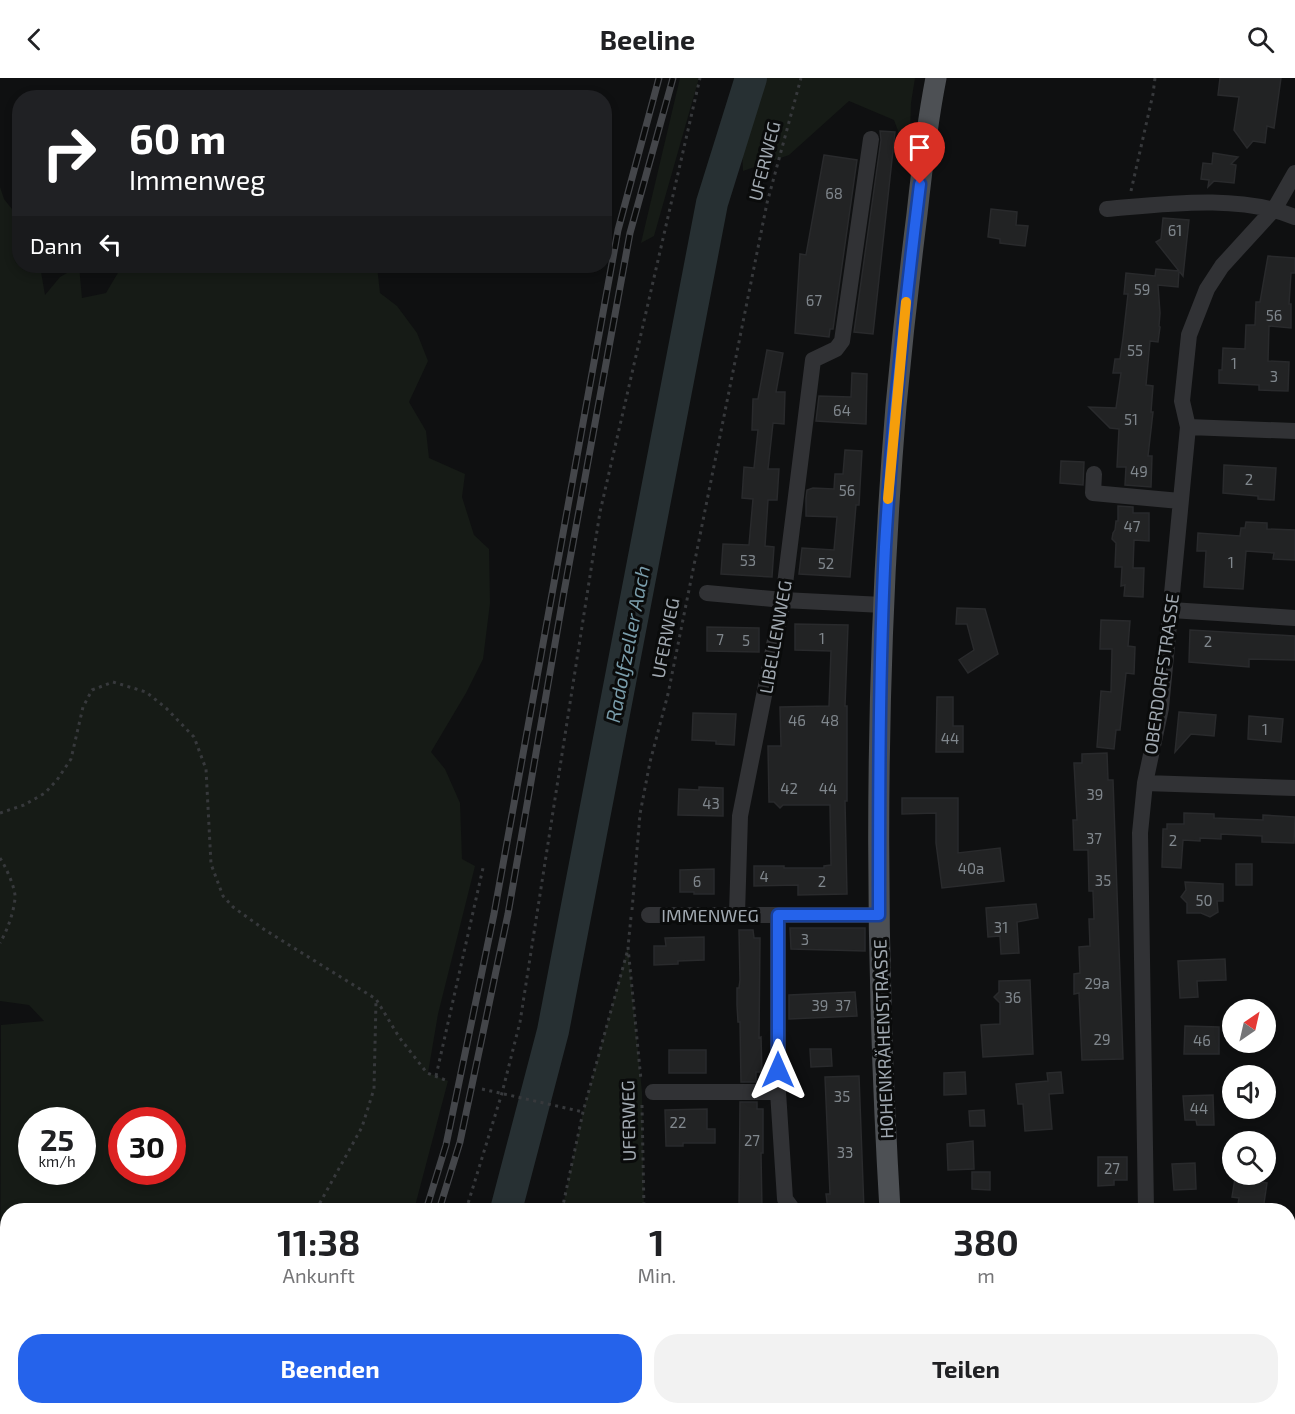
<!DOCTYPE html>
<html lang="de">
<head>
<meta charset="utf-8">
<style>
	:root { --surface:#fff; --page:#f2f2f2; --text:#202124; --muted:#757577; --accent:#2563eb }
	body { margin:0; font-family:"Exo 2",sans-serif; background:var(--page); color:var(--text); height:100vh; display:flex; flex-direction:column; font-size:22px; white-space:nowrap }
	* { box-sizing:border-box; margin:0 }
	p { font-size:20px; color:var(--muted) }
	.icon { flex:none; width:33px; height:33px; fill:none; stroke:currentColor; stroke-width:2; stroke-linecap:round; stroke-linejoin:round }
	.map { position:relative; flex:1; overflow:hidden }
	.details { position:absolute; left:0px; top:1125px; width:1296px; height:212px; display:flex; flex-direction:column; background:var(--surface); border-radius:24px 24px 0 0; box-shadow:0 3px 9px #0003 }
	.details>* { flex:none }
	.banner { position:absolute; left:12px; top:12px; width:600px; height:183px; border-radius:24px; box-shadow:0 3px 9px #0003; background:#202124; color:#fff; overflow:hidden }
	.needle { width:39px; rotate:34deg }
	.fabs { position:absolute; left:1222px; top:921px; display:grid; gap:12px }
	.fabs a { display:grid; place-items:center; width:54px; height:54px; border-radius:50%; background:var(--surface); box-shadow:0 3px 9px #0003; font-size:30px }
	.speed { position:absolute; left:18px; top:1029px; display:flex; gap:12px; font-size:30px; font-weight:700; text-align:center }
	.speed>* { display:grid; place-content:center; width:78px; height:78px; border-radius:50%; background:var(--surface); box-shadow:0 3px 9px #0003; line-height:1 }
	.speed small { font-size:15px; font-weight:400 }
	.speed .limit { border:9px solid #d22; background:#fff; color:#111 }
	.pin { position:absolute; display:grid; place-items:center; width:51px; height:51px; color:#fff; margin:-62px -26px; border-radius:50% 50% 50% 0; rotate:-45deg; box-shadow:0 0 6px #0007 }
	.pin .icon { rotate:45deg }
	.me { position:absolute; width:66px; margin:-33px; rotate:0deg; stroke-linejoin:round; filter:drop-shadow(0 0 4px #0008) }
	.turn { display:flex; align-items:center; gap:21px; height:126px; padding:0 18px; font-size:27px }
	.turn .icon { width:78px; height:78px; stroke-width:2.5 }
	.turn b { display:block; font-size:42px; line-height:51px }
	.then { display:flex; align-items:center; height:57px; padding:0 18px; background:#0003; gap:12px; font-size:22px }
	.eta { display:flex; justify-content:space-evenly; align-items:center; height:102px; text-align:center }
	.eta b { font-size:36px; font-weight:700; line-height:42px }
	.cta { display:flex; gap:12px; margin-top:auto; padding:12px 18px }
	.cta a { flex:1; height:69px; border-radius:24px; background:var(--accent); color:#fff; font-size:24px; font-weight:700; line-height:69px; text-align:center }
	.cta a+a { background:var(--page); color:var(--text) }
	header { display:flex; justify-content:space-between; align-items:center; height:78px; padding:0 18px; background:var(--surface); font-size:27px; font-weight:700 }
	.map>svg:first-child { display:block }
</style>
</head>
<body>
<header><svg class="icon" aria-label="back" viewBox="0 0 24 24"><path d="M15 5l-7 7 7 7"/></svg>Beeline<svg class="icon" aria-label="search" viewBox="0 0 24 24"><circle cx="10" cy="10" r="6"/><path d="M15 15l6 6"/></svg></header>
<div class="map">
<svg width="1295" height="1336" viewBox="0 0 1295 1336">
	<rect width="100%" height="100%" fill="#0f1011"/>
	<path fill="#161b16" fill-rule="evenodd" d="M 680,0 L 699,0 L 654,158 L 641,165 Z
		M 739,0 L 915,0 L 911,25 L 909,82 L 894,42 L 849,23 L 789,77 L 743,93 Z
		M 0,109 L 4,121 L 19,140 L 20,188 L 40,188 L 45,217 L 60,199 L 79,188 L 82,220 L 106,215 L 122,188 L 377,188 L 380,215 L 397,228 L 417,255 L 428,283 L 409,324 L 426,353 L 429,380 L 465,396 L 462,419 L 474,457 L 489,471 L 490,525 L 483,581 L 466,615 L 431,674 L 445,691 L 460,725 L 462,781 L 475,788 L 438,936 L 428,995 L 448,1003 L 414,1132 L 8,1132 L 8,1329 L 352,1329 L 349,1336 L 0,1336 L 1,947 L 44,943 L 29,927 L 0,923 ZM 32,1042 L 82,1042 L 82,1094 L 32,1094 ZM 122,1042 L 172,1042 L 172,1094 L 122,1094 Z
		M 628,869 L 642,1014 L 644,1132 L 562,1132 L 583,1034 Z
		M 434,1329 L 501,1329 L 505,1336 L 430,1336 Z
		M 533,1329 L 648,1329 L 648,1336 L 535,1336 Z"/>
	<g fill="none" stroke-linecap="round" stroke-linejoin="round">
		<path stroke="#273033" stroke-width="32" d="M 506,1132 L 553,953 L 712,125 L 751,0
			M 454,1336 L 455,1329"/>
	</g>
	<path fill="#222324" stroke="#292a2c" stroke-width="1.5" d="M 1220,0 L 1281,0 L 1274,50 L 1267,48 L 1265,65 L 1253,63 L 1247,70 L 1234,52 L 1239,19 L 1218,17 Z
		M 880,53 L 895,54 L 873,256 L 854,254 L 881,62 Z
		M 1213,75 L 1238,79 L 1231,86 L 1236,87 L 1234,105 L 1214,103 L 1208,109 L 1209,102 L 1201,101 L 1203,85 L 1212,86 Z
		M 824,77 L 857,82 L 833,251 L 830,251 L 829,259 L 795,255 L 800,176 L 806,177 Z
		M 991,131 L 1017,134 L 1016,147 L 1028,148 L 1025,168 L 1000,165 L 1000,161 L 988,159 Z
		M 1163,140 L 1189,142 L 1183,198 L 1179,193 L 1178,209 L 1158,207 L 1160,235 L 1159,248 L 1160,249 L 1158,264 L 1150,263 L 1146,307 L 1153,308 L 1151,334 L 1153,334 L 1148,378 L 1152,378 L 1151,409 L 1125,407 L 1126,389 L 1117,389 L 1119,351 L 1110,350 L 1089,329 L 1116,330 L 1121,295 L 1113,295 L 1115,281 L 1120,281 L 1123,260 L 1128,216 L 1124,216 L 1126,195 L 1155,198 L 1156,191 L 1179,193 L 1156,164 L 1161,161 Z
		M 1268,178 L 1295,180 L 1295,195 L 1291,195 L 1289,226 L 1291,226 L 1291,250 L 1269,248 L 1268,283 L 1289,284 L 1288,313 L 1259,312 L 1259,307 L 1219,305 L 1219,292 L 1222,292 L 1223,270 L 1245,271 L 1246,247 L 1255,247 L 1256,224 L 1260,224 Z
		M 767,272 L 783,275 L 776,314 L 785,314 L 784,346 L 773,345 L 768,391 L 779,391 L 777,422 L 768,422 L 765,468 L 774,469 L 772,499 L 721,496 L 723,466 L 749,467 L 753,421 L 742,420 L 744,389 L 754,390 L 758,352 L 752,352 L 753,321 L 758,321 Z
		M 852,295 L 867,296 L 866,346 L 816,343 L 819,318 L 851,319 Z
		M 845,372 L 862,373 L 859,427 L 856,427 L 850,499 L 799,496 L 802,470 L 834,472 L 837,439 L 806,438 L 806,420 L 807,412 L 813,410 L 834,411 L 835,396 L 843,396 Z
		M 1061,383 L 1084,384 L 1083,407 L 1060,405 Z
		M 1224,387 L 1276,390 L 1274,422 L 1258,421 L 1258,418 L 1223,415 Z
		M 1118,428 L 1133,429 L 1133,435 L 1149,435 L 1149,463 L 1134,462 L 1133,490 L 1144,490 L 1143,519 L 1124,518 L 1125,507 L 1121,508 L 1122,489 L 1115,489 L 1116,465 L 1112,461 L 1113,455 L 1115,452 L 1116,443 L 1118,443 Z
		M 1246,444 L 1267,445 L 1267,451 L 1295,452 L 1295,482 L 1273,481 L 1274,475 L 1246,473 L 1243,511 L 1204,509 L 1206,473 L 1197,473 L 1198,455 L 1240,458 L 1241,450 L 1245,450 Z
		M 957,530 L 985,531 L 998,576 L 968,595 L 959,582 L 974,572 L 967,546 L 956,546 Z
		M 1101,542 L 1130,543 L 1128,568 L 1135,569 L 1134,596 L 1126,595 L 1120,652 L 1116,652 L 1114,671 L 1097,669 L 1101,613 L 1111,614 L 1112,571 L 1100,571 Z
		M 795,546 L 848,547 L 845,628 L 847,628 L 847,723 L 845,723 L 847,816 L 798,817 L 798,807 L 754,808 L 754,788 L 784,788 L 784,790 L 824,790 L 824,788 L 831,787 L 830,727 L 783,727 L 780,730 L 774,724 L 769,724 L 768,668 L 781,668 L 780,629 L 829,628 L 831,573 L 795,572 Z
		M 707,549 L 759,550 L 759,574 L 707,573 Z
		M 1190,552 L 1295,558 L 1295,582 L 1249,581 L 1249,589 L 1189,584 Z
		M 937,619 L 953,619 L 953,648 L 963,648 L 963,674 L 936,674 Z
		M 1179,634 L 1216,637 L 1214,658 L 1191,656 L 1175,674 Z
		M 693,635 L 736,636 L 734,667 L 716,666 L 716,663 L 692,662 Z
		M 1249,638 L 1283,641 L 1281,664 L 1248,661 Z
		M 1107,675 L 1108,702 L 1113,702 L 1123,981 L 1082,982 L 1079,915 L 1074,916 L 1074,896 L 1080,895 L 1079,869 L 1090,868 L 1089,841 L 1094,841 L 1093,813 L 1089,813 L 1088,772 L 1074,772 L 1073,742 L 1077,742 L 1074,685 L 1082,685 L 1082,676 Z
		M 699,709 L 723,710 L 723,738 L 678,737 L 679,711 L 699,712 Z
		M 902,720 L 958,720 L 958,775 L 1000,770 L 1004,803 L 942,810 L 936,765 L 936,735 L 902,736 Z
		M 1184,735 L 1214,736 L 1214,740 L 1263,742 L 1263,737 L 1295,739 L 1294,765 L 1262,764 L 1262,758 L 1221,756 L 1221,761 L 1200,760 L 1200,763 L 1183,762 L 1181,790 L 1162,789 L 1163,751 L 1167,751 L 1167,746 L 1184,746 Z
		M 1236,786 L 1252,786 L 1252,807 L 1236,807 Z
		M 714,791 L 714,816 L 694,816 L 694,814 L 680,814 L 680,792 Z
		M 1185,804 L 1223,806 L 1223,823 L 1217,823 L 1218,834 L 1210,839 L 1201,835 L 1187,835 L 1187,825 L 1181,819 L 1186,812 Z
		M 1036,826 L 1038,840 L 1017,844 L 1019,875 L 1001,876 L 1000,858 L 988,859 L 986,830 Z
		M 790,850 L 865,850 L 865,873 L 791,871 Z
		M 739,852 L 753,852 L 754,860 L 760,860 L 759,960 L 761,959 L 762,994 L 756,994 L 756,1004 L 741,1004 L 740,944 L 738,944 L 737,927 L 737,910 L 739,910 L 740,902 Z
		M 704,859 L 704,882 L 678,883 L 678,886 L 654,887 L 654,868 L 666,868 L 665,860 Z
		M 1225,881 L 1226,902 L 1197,903 L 1198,919 L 1180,920 L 1178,883 Z
		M 1030,902 L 1033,976 L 983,979 L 981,947 L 1000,946 L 1000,925 L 994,919 L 999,914 L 999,903 Z
		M 855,914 L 857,938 L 789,941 L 789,917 Z
		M 1185,948 L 1219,949 L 1219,976 L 1184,976 Z
		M 810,971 L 831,971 L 832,988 L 811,989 Z
		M 669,972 L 706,972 L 706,995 L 669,995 Z
		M 965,994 L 966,1016 L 944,1017 L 944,995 Z
		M 1061,994 L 1063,1015 L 1049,1016 L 1052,1051 L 1025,1053 L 1023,1026 L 1018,1026 L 1016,1006 L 1048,1003 L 1047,995 Z
		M 859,998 L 864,1132 L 828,1132 L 826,1116 L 830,1116 L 825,999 Z
		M 1213,1017 L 1214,1047 L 1197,1047 L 1196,1042 L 1185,1042 L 1183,1018 Z
		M 740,1024 L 757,1024 L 757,1031 L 763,1031 L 763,1075 L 761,1075 L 762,1132 L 739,1132 Z
		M 707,1031 L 707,1051 L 715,1051 L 715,1065 L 683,1065 L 683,1068 L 666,1068 L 665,1032 Z
		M 984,1032 L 985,1048 L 970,1048 L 969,1033 Z
		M 973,1063 L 974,1091 L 948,1092 L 947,1066 Z
		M 1098,1079 L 1127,1079 L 1127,1102 L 1114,1102 L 1114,1107 L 1098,1108 Z
		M 1195,1085 L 1196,1111 L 1174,1112 L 1172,1086 Z
		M 972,1094 L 990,1094 L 990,1112 L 972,1111 Z
		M 1235,1100 L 1267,1105 L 1263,1132 L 1237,1132 L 1239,1120 L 1232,1119 Z"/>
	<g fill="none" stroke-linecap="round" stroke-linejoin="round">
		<path stroke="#2c2f31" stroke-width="16" stroke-dasharray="16 8" stroke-linecap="butt" d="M 868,1329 L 868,1336"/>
		<path stroke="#37393c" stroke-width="3" stroke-dasharray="3 4.5" stroke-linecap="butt" d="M 1131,113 L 1153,16 L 1155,0
			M 0,735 L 24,727 L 45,715 L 57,702 L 71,681 L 83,629 L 92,612 L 113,604 L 146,614 L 166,630 L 194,659 L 206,691 L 211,786 L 223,818 L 233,829 L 265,852 L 376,921 L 399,959 L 427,995 L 448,1003
			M 0,780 C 5,787 16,811 15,820 C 14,834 7,853 0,865
			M 632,832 L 640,736 L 650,684 L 668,616 L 767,125 L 801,0
			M 631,839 L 628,869 L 641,1002
			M 436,998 L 483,790
			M 482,1011 L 583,1034
			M 642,1027 L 644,1132
			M 316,1132 L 362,1049 L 374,1011 L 376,923
			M 466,1132 L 502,1015 L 520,944 L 600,434 L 700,0
			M 562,1132 L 583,1034 L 628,871
			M 533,1329 L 535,1336
			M 648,1329 L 648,1336
			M 202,1336 L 207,1329
			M 399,1336 L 401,1329"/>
		<path stroke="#313235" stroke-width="16" d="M 1107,131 C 1166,126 1239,116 1295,139
			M 1188,349 L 1295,353
			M 1094,396 L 1093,415 L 1180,423
			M 707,515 L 783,522 L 883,527
			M 1171,532 L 1295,540
			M 1145,705 L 1295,710
			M 737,836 L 740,738 L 783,522 L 813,282 L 836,271 L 842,263 L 871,61
			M 649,837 L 879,837
			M 778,837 L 778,1014 L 785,1121 L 793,1132
			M 653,1014 L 778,1014
			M 1146,1132 L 1140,755 L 1145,705 L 1161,630 L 1188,349 L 1182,323 L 1189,257 L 1207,211 L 1222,188 L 1275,130 L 1295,95
			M 1288,1164 L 1295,1164
			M 812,1329 L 812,1336
			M 1154,1329 L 1155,1336"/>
		<path stroke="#4d5054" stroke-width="21" d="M 890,1132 C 874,865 874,596 896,328 C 902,264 909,200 917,136 C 922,90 927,45 936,0
			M 902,1329 L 902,1336"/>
		<defs>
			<path id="rail" d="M 426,1132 L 446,1067 L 494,836 L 618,152 L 659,0
				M 439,1132 L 460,1064 L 508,836 L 564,514 L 630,155 L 673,0
				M 357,1336 L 360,1329
				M 371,1336 L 374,1329"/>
		</defs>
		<use href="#rail" stroke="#44464a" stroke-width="7"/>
		<use href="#rail" stroke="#0a0b0b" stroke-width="4.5" stroke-dasharray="14" stroke-linecap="butt"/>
	</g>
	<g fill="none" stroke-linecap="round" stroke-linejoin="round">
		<defs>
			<path id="route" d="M 778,992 L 778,837 L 879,837 C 879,714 879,591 885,469 C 892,347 905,227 920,106"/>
		</defs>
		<use href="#route" stroke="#184099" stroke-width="15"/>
		<use href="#route" stroke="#2563eb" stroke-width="10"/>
		<path stroke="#f59e0b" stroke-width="10" d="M 888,421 L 906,224"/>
	</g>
	<g text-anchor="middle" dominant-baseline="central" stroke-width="6" stroke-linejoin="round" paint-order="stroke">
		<g font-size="15" fill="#80878d">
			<text x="834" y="115">68</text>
			<text x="1175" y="152">61</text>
			<text x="1142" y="211">59</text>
			<text x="814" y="222">67</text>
			<text x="1274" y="237">56</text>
			<text x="1135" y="272">55</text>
			<text x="1234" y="285">1</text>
			<text x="1274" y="298">3</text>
			<text x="842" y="332">64</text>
			<text x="1131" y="341">51</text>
			<text x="1139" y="393">49</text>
			<text x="1249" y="401">2</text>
			<text x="847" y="412">56</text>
			<text x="1132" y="448">47</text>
			<text x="748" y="482">53</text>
			<text x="1231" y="484">1</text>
			<text x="826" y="485">52</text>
			<text x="822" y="560">1</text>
			<text x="720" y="561">7</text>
			<text x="746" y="562">5</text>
			<text x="1208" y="563">2</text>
			<text x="797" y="642">46</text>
			<text x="830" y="642">48</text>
			<text x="1265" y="651">1</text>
			<text x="950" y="660">44</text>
			<text x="789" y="710">42</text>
			<text x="828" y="710">44</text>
			<text x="1095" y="716">39</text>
			<text x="711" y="725">43</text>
			<text x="1094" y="760">37</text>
			<text x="1173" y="762">2</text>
			<text x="971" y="790">40a</text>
			<text x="764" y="798">4</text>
			<text x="1103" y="802">35</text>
			<text x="697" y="803">6</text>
			<text x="822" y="803">2</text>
			<text x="1204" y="822">50</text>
			<text x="1001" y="849">31</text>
			<text x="805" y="861">3</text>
			<text x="1097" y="905">29a</text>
			<text x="1013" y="919">36</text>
			<text x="820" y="927">39</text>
			<text x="843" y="927">37</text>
			<text x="1102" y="961">29</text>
			<text x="1202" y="962">46</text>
			<text x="842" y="1018">35</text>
			<text x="1199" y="1030">44</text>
			<text x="678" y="1044">22</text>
			<text x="752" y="1062">27</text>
			<text x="845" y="1074">33</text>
			<text x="1112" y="1090">27</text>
		</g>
		<g font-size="18" fill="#a1a9b1" stroke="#0a0b0b">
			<text transform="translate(764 83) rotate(-76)">UFERWEG</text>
			<text transform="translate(775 559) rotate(-80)">LIBELLENWEG</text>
			<text transform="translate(665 560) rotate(-79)">UFERWEG</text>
			<text transform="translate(1161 596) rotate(-82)">OBERDORFSTRASSE</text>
			<text x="710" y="837">IMMENWEG</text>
			<text transform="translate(883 961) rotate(-92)">HOHENKRÄHENSTRASSE</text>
			<text transform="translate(628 1043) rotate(-91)">UFERWEG</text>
		</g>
		<g font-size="20" font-style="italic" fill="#799caa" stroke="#0a0b0b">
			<text transform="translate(627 566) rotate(-79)">Radolfzeller Aach</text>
		</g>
	</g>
</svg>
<div class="fabs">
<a><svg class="needle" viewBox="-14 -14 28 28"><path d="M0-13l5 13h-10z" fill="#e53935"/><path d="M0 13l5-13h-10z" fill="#757577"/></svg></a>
<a><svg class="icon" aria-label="sound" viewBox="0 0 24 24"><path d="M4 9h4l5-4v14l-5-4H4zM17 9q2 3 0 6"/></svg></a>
<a><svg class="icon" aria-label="search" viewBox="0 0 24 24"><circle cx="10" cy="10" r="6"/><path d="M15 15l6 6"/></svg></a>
</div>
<div class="speed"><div>25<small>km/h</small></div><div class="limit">30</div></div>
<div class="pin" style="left:920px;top:106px;background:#d93025"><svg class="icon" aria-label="arrive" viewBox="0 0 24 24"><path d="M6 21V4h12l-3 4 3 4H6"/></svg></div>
<svg class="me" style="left:778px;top:992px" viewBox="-20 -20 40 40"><path d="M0-17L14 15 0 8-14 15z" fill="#2563eb" stroke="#fff" stroke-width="4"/></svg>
<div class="banner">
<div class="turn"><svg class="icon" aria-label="right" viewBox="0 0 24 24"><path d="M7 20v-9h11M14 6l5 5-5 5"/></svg><div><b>60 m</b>Immenweg</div></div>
<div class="then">Dann<svg class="icon" aria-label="left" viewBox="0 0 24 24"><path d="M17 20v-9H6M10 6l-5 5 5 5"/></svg></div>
</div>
<section class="details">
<div class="eta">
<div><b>11:38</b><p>Ankunft</p></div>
<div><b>1</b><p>Min.</p></div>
<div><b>380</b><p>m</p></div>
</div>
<div class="cta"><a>Beenden</a><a>Teilen</a></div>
</section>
</div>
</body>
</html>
